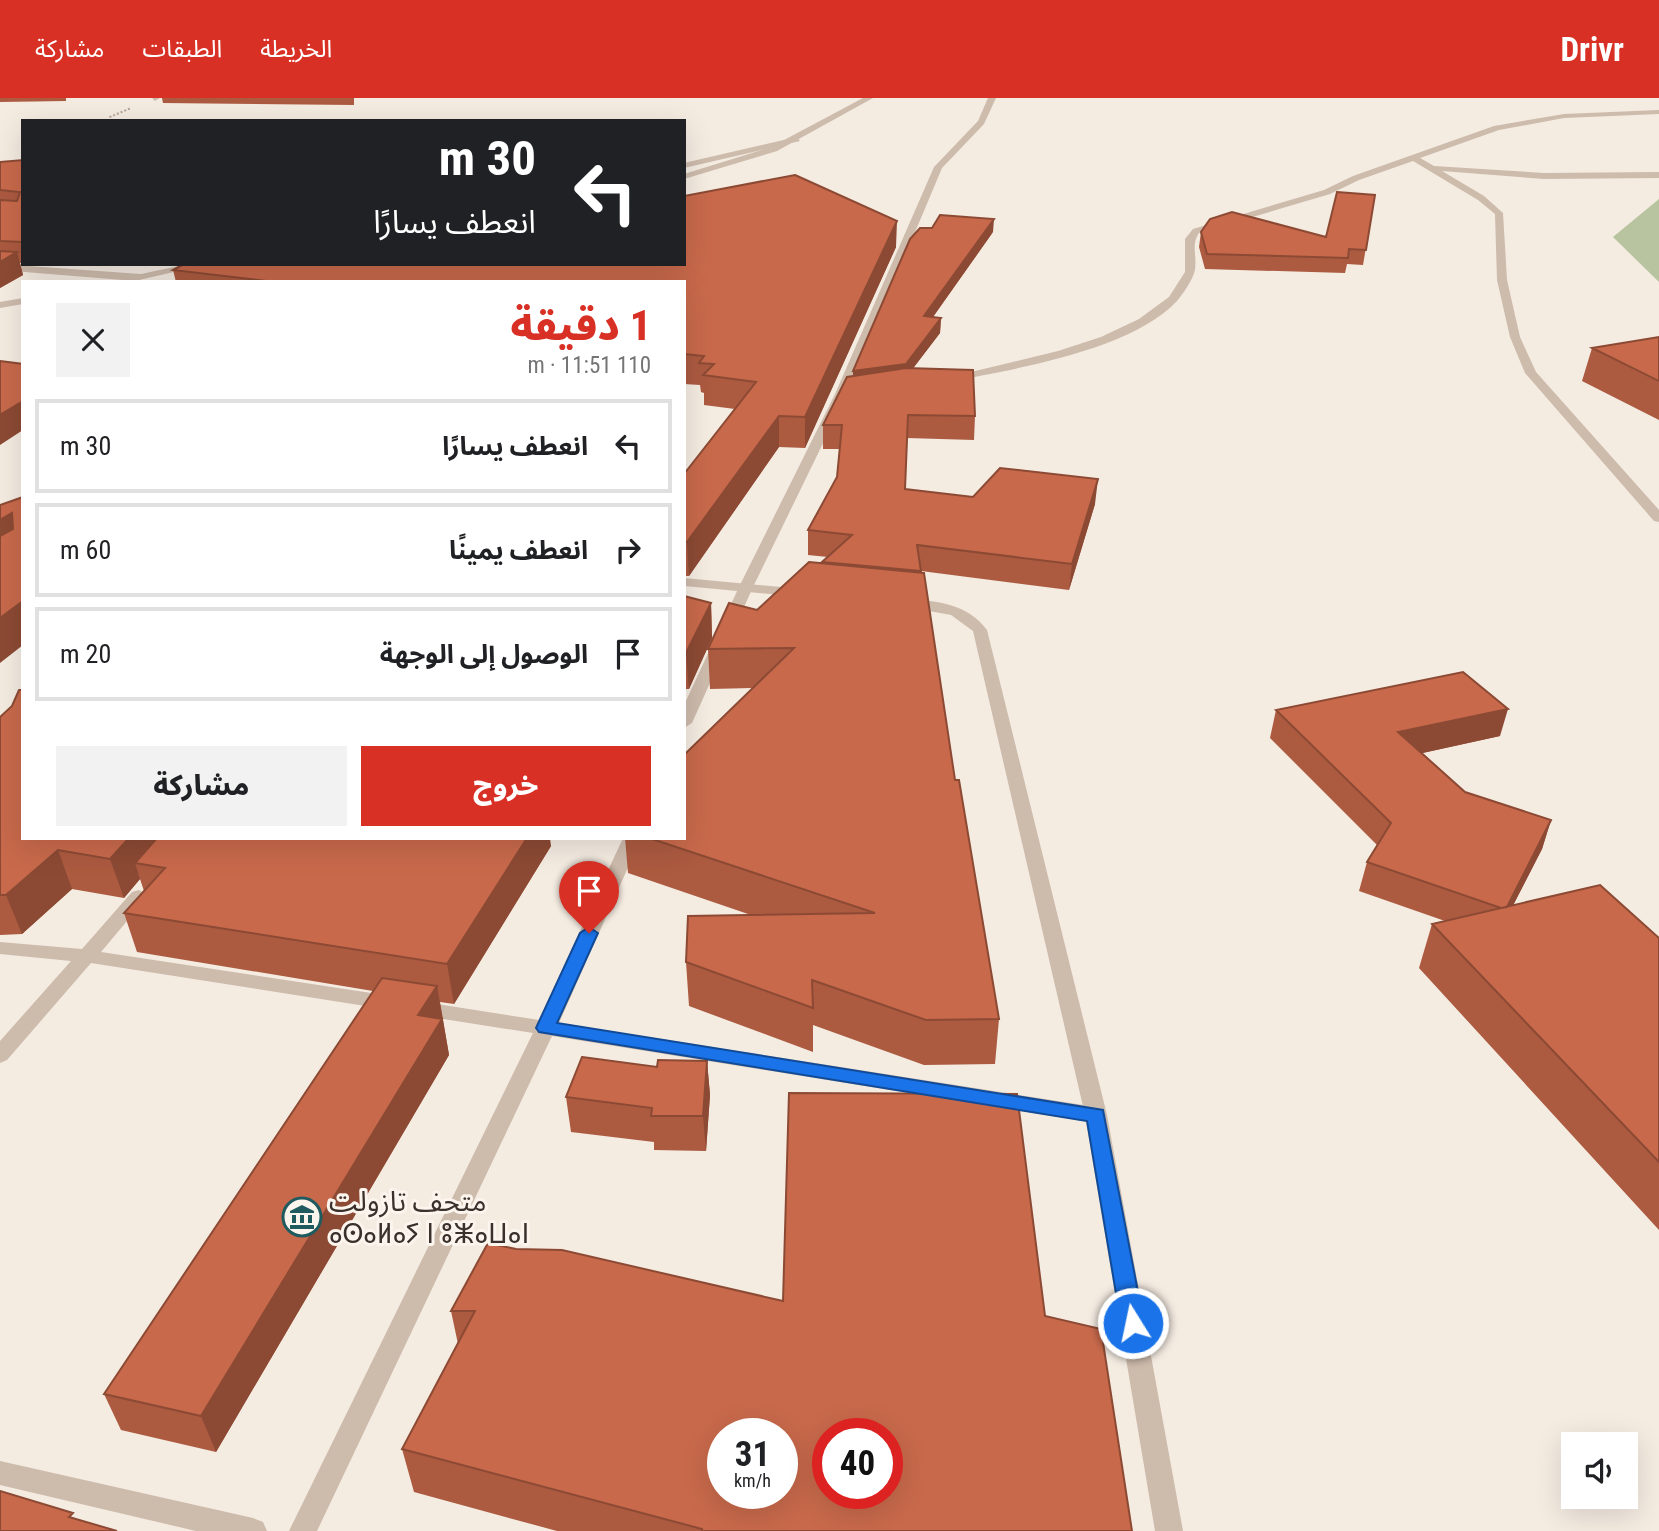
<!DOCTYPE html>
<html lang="ar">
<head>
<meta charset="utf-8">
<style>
	:root { --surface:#fff; --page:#f2f2f2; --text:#202124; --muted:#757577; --line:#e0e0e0; --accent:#d93025 }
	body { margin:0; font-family:"Roboto Condensed","Noto Sans Arabic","Noto Sans Tifinagh",sans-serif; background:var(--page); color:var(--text); direction:rtl; height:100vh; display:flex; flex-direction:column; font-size:26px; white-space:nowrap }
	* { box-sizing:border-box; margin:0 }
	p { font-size:23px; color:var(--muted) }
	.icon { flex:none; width:38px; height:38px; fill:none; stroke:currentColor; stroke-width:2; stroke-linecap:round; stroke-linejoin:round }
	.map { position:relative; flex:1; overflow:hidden; direction:ltr }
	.side { position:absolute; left:21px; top:182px; width:665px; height:560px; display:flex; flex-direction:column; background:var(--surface); border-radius:0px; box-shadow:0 7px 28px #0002; direction:rtl }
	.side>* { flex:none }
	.banner { position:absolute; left:21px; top:21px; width:665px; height:147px; border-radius:0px; box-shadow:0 7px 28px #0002; direction:rtl; background:#202124; color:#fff; overflow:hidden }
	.controls { position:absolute; left:1561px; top:1334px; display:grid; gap:14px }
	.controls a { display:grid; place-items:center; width:77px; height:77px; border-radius:0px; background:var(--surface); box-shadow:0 7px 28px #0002; font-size:35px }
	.speed { position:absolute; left:707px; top:1320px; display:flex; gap:14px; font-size:35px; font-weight:700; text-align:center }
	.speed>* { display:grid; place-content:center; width:91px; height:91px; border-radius:50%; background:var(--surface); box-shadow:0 7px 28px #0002; line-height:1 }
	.speed small { font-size:18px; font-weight:400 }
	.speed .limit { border:10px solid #d22; background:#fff; color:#111 }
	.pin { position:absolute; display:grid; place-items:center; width:60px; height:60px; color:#fff; margin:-72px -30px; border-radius:50% 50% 50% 0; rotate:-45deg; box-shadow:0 0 7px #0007 }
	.pin .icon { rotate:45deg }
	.me { position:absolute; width:77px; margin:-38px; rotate:350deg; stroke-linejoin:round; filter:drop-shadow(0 0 5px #0008) }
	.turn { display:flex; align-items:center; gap:24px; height:147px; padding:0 35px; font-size:32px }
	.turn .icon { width:91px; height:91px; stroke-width:2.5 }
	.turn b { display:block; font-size:49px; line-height:60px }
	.round { display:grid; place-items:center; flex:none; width:74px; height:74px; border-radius:0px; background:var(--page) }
	.head { display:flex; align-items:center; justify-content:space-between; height:119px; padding:0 35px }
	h1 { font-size:42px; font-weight:800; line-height:52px; color:var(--accent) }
	.primary-button { display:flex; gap:14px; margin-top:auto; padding:14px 35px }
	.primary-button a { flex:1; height:80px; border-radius:0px; background:var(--accent); color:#fff; font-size:28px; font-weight:800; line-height:80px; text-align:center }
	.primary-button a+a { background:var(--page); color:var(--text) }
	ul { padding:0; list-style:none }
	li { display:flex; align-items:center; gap:21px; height:94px; margin:0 14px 10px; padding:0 21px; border:4px solid var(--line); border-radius:0px }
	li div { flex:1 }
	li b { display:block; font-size:26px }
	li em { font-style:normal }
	header { display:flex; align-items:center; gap:42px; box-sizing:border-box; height:98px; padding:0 35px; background:var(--accent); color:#fff }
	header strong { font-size:33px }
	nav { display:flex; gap:38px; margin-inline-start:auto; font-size:24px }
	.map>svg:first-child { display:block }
</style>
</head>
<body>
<header>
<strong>Drivr</strong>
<nav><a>الخريطة</a><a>الطبقات</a><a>مشاركة</a></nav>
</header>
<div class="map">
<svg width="1659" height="1433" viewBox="0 0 1659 1433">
	<rect width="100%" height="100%" fill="#f4ebe1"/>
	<path fill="#b8c4a0" d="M 1659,101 L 1659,184 L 1613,139 Z"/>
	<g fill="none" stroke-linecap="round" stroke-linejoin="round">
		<path stroke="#b9a596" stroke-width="2" stroke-dasharray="2 2" stroke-linecap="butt" d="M 108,23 L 110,19 L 131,10"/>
		<path fill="#cdbbac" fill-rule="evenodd" d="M 152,0 L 160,0 L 155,3 Z
			M 988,0 L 996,0 L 984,26 L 942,70 L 847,296 L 753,489 L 692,625 L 684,630 L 684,607 L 739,489 L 835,296 L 934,69 L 978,23 Z
			M 1659,12 L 1659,16 L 1564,20 L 1499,32 L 1420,60 L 1434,68 L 1544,75 L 1659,74 L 1659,80 L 1544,81 L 1442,73 L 1484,98 L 1503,115 L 1507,182 L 1520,239 L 1536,274 L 1659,412 L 1659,424 L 1654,423 L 1525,275 L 1510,239 L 1497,182 L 1495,116 L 1478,102 L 1413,63 L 1359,82 L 1330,96 L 1199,135 C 1191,146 1197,158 1195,171 C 1194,180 1183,196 1177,203 C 1131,252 1016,271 952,283 L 946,280 L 1058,253 L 1101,239 L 1139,221 L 1169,199 L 1185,174 L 1185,141 L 1193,131 L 1324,92 L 1353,78 L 1494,28 L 1564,16 Z
			M 797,39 L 800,43 L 684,70 L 684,65 Z
			M 0,166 L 141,176 L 188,166 L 208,166 L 135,183 L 0,172 Z
			M 23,200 L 23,206 L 0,210 L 0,204 Z
			M 623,740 L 641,740 L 559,925 L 1096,1009 L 1104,1011 L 1107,1017 L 1104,1023 L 1096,1025 L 552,938 L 317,1433 L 289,1433 L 533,935 L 418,917 L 411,915 L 408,910 L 411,905 L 418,903 L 539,922 Z
			M 139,792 L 148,798 L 101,854 L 391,898 L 398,900 L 401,905 L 398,910 L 391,912 L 91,865 L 7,962 L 0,965 L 0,943 L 71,863 L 0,856 L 0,844 L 82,851 L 132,794 Z
			M 0,1363 L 253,1420 L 263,1424 L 267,1433 L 196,1433 L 0,1387 Z"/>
		<path fill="#cdbbac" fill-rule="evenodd" d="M 863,0 L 873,0 L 777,53 L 684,81 L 684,76 L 771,49 Z
			M 684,480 L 803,491 L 810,495 L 803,499 L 684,488 Z
			M 907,501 C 938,503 968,506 987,532 L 1107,1017 L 1183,1433 L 1155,1433 L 1085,1017 L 973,533 L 951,517 L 902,508 L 900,505 Z"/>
	</g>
	<path fill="#ac5a40" d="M 0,0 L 66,0 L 66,3 L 0,4 Z
		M 162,0 L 354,0 L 354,7 L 163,5 Z
		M 23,62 L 23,165 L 20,165 L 23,177 L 0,190 L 0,64 Z
		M 1375,97 L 1363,167 L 1347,166 L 1345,175 L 1205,171 L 1199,149 L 1201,134 L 1326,139 Z
		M 993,134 L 933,219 L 941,220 L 940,235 L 913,270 L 975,318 L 974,342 L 907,340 L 905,391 L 973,399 L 1095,406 L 1069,492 L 921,473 L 955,682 L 999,921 L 995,966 L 924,967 L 813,927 L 813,954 L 689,908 L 686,864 L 751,817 L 628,775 L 625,740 L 684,740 L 752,590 L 710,591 L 708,551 L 757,512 L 822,466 L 828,459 L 808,457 L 808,432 L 837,379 L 840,351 L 823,351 L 823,327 L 853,278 Z
		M 896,149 L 805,350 L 779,349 L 689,478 L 684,478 L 684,376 L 735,311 L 704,307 L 704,295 L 701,294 L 700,287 L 684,286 L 684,184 L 176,184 L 173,172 Z
		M 1659,239 L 1659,322 L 1582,283 L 1592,250 Z
		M 684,498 L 711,505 L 712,540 L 689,591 L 684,591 Z
		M 1276,612 L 1500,638 L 1422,655 L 1465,694 L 1551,722 L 1542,751 L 1513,807 L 1659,840 L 1659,1132 L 1419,870 L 1432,826 L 1445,823 L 1359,793 L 1367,764 L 1377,747 L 1270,640 Z
		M 0,619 L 23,740 L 551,748 L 454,906 L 440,904 L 449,957 L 216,1354 L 121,1332 L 104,1296 L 373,893 L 137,854 L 124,815 L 144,793 L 140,781 L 124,800 L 72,791 L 22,836 L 0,837 Z
		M 707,963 L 710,997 L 706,1053 L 654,1052 L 654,1044 L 571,1034 L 566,999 Z
		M 516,1151 L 783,1203 L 1045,1218 L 1132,1433 L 557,1433 L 414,1394 L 402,1351 L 458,1246 L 451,1213 Z"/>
	<path fill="#8c4a34" d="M 994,121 L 993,134 L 923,233 L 924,218 Z
		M 897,123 L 896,149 L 805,350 L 805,319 Z
		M 17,154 L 23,177 L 0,190 L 0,164 Z
		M 941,220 L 940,235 L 905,281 L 853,289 L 853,273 Z
		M 23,303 L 23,332 L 0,347 L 0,317 Z
		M 779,318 L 779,349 L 689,478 L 687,444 Z
		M 1098,381 L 1095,406 L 1069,492 L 1072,466 Z
		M 12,415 L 23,446 L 0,462 L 0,422 Z
		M 23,503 L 23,547 L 0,565 L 0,520 Z
		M 711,505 L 712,540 L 689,591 L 686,555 Z
		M 1508,611 L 1500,638 L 1391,662 L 1398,634 Z
		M 1551,722 L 1542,751 L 1496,841 L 1506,812 Z
		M 129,740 L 176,740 L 135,765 L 140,781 L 124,800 L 110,761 Z
		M 527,740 L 550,740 L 551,748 L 454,906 L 447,866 Z
		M 58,752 L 72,791 L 22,836 L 6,797 Z
		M 437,888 L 449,957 L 216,1354 L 201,1318 L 418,917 Z
		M 707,963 L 710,997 L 706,1053 L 703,1018 Z"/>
	<path fill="#c8694b" stroke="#8c4a34" stroke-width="2" fill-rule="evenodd" d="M 23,62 L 23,144 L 0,143 L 0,102 L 17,103 L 20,94 L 0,92 L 0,64 Z
		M 795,77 L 897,123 L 805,319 L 779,318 L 687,444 L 684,444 L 684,376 L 756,284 L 703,277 L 714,266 L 699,265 L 704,258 L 684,256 L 684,184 L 274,184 L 173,172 L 184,166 L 684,166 L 684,98 Z
		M 1337,94 L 1375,97 L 1366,152 L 1349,151 L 1348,160 L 1207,156 L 1201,134 L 1210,121 L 1232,114 L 1326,139 Z
		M 940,117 L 994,121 L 924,218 L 941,220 L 906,266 L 853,273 L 910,141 L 920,130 L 932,130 Z
		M 0,153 L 17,154 L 0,164 Z
		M 1659,239 L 1659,283 L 1592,250 Z
		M 0,263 L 23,266 L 23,303 L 0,317 Z
		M 906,270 L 973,272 L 975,318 L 908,317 L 905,391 L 973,399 L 1000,370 L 1098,381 L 1072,466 L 917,447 L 921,473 L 822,464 L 852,437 L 808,432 L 837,379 L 842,327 L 823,327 L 847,279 Z
		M 23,399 L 23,503 L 0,520 L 0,438 L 13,431 L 12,415 L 0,422 L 0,407 Z
		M 809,464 L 924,475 L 955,682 L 959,682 L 999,921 L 926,922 L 812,882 L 813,910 L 686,864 L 688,818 L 875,815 L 649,740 L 684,740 L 684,657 L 794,550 L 708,551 L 729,505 L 757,512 Z
		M 684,498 L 711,505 L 686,555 L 684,555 Z
		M 1463,574 L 1508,611 L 1398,634 L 1465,694 L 1551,722 L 1507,809 L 1501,810 L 1367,764 L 1391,725 L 1276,612 Z
		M 19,592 L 23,592 L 23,740 L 129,740 L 110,761 L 58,752 L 6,797 L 0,797 L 0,619 L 12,608 Z
		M 157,740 L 527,740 L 447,866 L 124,815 L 165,770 L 135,765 Z
		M 1600,787 L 1659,840 L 1659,1064 L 1432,826 Z
		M 382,880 L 437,888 L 418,917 L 442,921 L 201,1318 L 104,1296 Z
		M 582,959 L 657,969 L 658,962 L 707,963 L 703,1018 L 651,1018 L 652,1010 L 566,999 Z
		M 789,995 L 1017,996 L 1045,1218 L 1101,1231 L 1132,1433 L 702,1433 L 702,1431 L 402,1351 L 475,1213 L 451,1213 L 488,1145 L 516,1151 L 562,1152 L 783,1203 ZM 723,1335 L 782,1335 L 782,1395 L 723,1395 ZM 828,1335 L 887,1335 L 887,1395 L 828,1395 Z
		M 0,1393 L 73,1415 L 69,1419 L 117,1433 L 0,1433 Z"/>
	<path fill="#1a73e8" stroke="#114b97" stroke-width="2" d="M 589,829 L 598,835 L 557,925 L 1103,1012 L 1144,1225 L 1141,1232 L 1133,1235 L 1125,1232 L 1121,1225 L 1087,1023 L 539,934 L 536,930 L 580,835 Z"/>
	<defs>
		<symbol id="museum-ring" viewBox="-11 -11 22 22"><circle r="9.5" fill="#fbf5ee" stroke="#1f5a5e" stroke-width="1.5"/><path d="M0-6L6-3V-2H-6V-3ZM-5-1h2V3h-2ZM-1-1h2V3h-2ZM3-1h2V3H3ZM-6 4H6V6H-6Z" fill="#1f5a5e"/></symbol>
	</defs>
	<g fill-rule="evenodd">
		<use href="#museum-ring" x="280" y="1097" width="44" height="44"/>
	</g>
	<g text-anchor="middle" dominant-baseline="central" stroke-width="6" stroke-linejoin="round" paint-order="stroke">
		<g font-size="28" fill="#3b302b" stroke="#fbf5ee" text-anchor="start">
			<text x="329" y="1103">متحف تازولت<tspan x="329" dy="32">ⴰⵙⴰⵍⴰⵢ ⵏ ⵓⵥⴰⵡⴰⵏ</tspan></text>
		</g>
	</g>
</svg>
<div class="controls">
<a><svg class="icon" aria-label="sound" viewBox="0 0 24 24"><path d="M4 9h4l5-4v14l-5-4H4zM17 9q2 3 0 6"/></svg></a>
</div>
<div class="speed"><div>31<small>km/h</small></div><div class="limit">40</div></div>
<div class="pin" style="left:589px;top:835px;background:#d93025"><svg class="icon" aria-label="arrive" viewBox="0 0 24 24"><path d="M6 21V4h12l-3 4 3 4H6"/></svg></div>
<svg class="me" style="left:1133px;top:1225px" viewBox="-20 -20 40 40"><circle r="17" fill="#1a73e8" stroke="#fff" stroke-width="3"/><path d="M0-11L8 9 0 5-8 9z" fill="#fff"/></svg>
<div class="banner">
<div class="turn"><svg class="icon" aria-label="left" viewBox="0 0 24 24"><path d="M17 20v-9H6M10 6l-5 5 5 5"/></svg><div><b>30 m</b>انعطف يسارًا</div></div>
</div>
<section class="side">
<div class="head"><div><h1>1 دقيقة</h1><p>110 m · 11:51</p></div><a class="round"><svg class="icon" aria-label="close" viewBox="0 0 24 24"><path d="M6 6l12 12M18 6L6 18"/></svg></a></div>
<ul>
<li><svg class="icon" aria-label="left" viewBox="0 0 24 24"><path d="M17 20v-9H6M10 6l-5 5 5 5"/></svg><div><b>انعطف يسارًا</b></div><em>30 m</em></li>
<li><svg class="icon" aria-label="right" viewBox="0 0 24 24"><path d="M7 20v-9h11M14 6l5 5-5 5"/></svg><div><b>انعطف يمينًا</b></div><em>60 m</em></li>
<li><svg class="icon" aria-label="arrive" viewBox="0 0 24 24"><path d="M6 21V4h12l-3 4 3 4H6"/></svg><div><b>الوصول إلى الوجهة</b></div><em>20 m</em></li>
</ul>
<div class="primary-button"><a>خروج</a><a>مشاركة</a></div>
</section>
</div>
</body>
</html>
